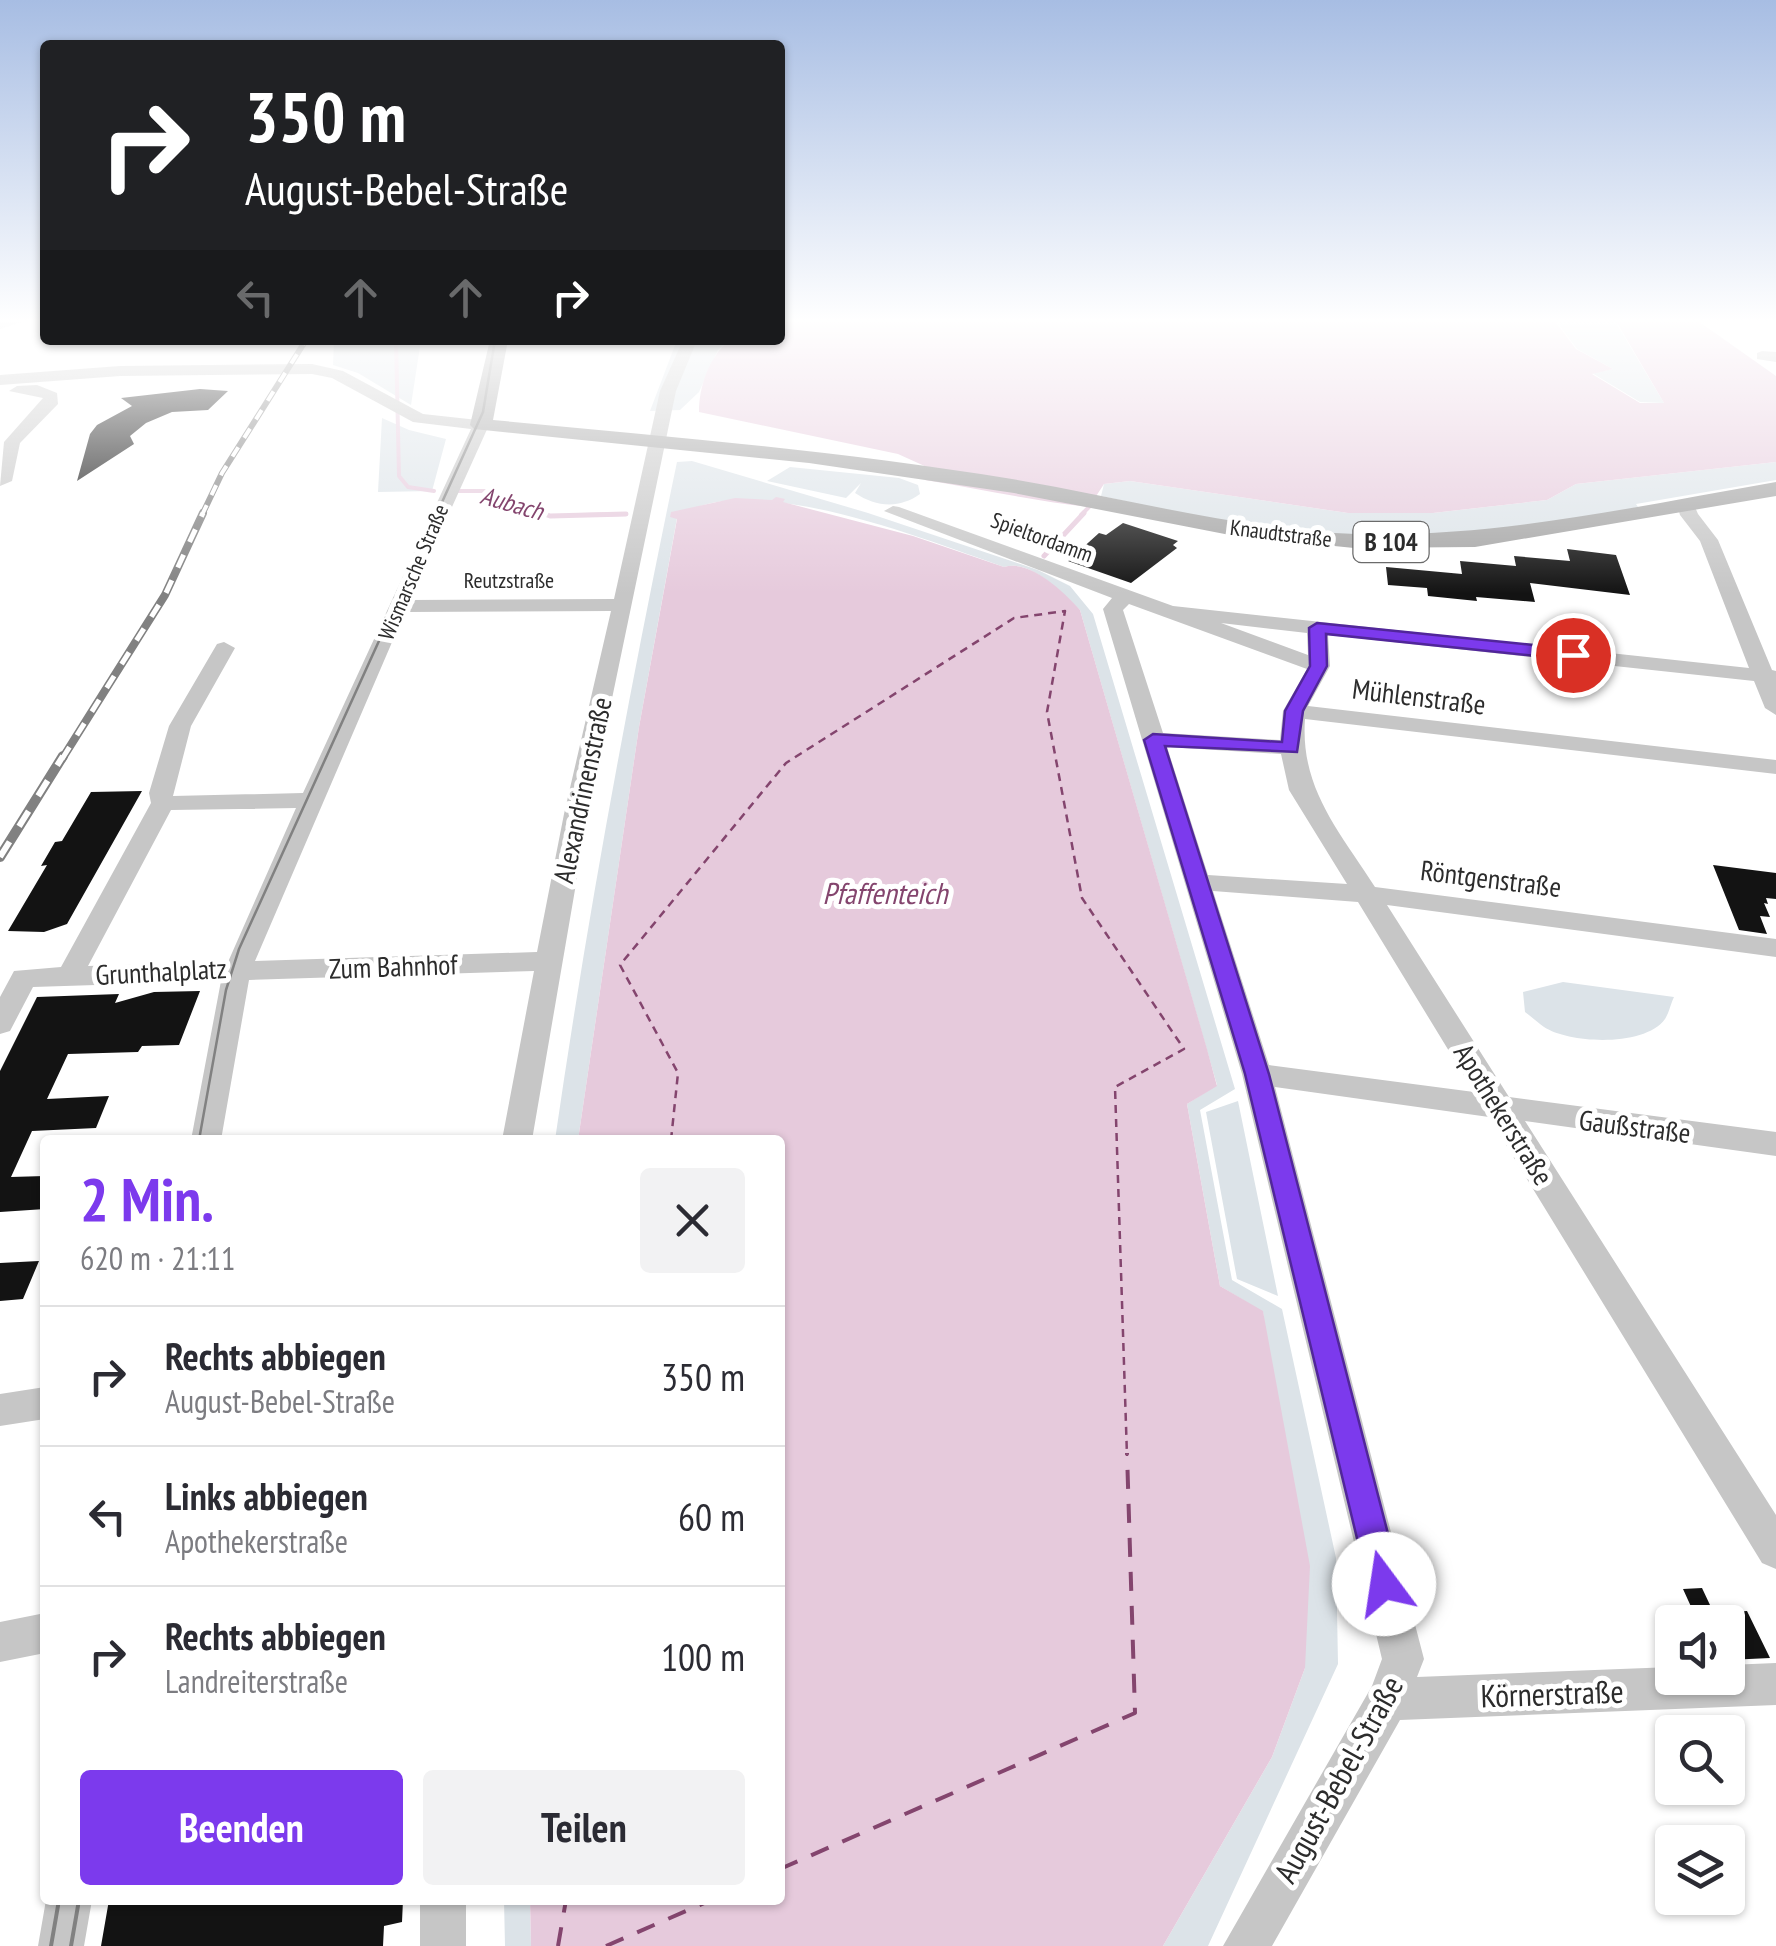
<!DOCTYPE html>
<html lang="de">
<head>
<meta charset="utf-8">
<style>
	:root { --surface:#fff; --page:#f2f2f3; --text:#2b2b33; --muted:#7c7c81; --line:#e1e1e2; --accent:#7c3aed }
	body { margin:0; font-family:"PT Sans Narrow",sans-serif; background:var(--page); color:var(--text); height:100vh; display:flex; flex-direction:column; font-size:38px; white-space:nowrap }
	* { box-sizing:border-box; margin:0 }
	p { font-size:32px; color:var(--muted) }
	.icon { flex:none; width:55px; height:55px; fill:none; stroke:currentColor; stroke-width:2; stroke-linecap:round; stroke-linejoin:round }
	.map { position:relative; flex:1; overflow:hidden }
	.side { position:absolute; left:40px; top:1135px; width:745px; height:770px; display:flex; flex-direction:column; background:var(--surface); border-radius:10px; box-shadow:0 2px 8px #0004 }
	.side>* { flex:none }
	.top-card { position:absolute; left:40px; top:40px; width:745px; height:305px; border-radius:10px; box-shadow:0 2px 8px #0004; background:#202124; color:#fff; overflow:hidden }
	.controls { position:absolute; left:1655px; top:1605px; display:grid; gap:20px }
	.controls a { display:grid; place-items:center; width:90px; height:90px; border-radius:10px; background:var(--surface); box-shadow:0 2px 8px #0004; font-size:50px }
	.pin { position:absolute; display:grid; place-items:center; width:85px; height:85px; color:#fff; margin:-42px; border:5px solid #fff; border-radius:50%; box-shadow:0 2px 10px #0007 }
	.me { position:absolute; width:110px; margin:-55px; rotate:346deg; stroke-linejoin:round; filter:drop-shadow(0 0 8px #0008) }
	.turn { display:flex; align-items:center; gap:35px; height:210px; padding:0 40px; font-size:45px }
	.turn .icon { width:130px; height:130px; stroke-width:2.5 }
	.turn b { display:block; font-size:70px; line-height:85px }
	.lanes { display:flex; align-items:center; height:95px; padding:0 40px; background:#0003; justify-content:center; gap:50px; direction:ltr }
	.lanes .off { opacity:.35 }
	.round { display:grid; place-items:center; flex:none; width:105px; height:105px; border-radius:10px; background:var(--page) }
	.summary { display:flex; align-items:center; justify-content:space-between; height:170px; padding:0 40px }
	h1 { font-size:60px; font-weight:700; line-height:75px; color:var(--accent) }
	.button { display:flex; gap:20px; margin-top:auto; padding:20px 40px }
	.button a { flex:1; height:115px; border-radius:10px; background:var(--accent); color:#fff; font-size:40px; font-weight:700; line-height:115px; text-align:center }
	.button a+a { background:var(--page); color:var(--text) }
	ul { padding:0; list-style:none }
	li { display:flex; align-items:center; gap:30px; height:140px; padding:0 40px; border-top:2px solid var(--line) }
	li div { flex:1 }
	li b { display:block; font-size:38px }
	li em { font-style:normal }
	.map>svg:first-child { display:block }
</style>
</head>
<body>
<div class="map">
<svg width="1776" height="1946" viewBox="0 0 1776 1946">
	<rect width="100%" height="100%" fill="#fff"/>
	<path fill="#dce3e8" d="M 1556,321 L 1615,321 L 1664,403 L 1640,402 L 1592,373 L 1613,369 L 1577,349 Z
		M 334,340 L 421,340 L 411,405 L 358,373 L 333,365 Z
		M 677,340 L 729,340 L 718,350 L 699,392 L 680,410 L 650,411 Z
		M 382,418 L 409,430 L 446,439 L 432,491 L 378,492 Z
		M 692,461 L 868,513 L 1038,570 L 1070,586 L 1093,614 L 1235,1089 L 1200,1110 L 1232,1280 L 1282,1309 L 1336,1558 L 1338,1664 L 1208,1946 L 1163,1946 L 1272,1757 L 1305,1668 L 1263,1312 L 1220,1286 L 1187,1104 L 1217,1085 L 1080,610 C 1062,593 1031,559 1004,567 C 929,541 744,466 677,518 L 639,727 L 578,1140 L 555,1140 C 588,912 630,687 677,462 Z
		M 1776,462 L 1776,480 L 1636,504 L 1638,507 C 1523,534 1399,546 1281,533 C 1221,526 1160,508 1101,496 L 1104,484 L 1130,481 L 1348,513 L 1433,513 L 1547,500 L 1576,484 Z
		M 790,467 L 899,478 L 918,485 L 920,494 C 899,509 876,507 855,493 L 861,483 L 846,498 L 767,481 Z
		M 1563,982 L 1674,997 C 1671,1003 1669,1013 1665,1019 C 1645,1047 1570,1044 1544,1027 C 1538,1023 1532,1017 1525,1012 L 1523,992 Z
		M 1238,1101 L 1278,1296 L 1237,1279 L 1206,1112 Z
		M 504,1900 L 530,1900 L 531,1946 L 505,1946 Z"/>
	<path fill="#e6cadc" d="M 780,321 L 1555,321 L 1576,349 L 1613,369 L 1592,374 L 1640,403 L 1664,403 L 1616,321 L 1698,321 L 1776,376 L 1776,462 L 1576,484 L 1547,500 L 1433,513 L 1348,513 L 1130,481 L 1104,484 L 1089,507 C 1033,501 981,489 925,480 L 929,468 L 898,454 L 699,412 C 699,386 709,358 729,340 L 780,340 Z
		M 776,497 L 785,499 L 783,502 L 913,536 L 1004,567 C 1030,559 1064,592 1080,610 L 1207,1049 L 1217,1086 L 1187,1104 L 1220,1286 L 1263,1311 L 1310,1566 L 1305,1668 L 1272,1757 L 1163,1946 L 531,1946 L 530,1900 L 780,1900 L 780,1140 L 578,1140 L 639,727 L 677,519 L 670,517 L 671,512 L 735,498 L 772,500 Z"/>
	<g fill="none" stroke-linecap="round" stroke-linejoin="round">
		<path stroke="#e6cadc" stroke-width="4" d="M 396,340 L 399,476 L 408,487 L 434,491
			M 458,491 L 487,491 L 548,515
			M 581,515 L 626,514
			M 1081,515 L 1089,507"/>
		<path stroke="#e6cadc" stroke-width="5" d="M 542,513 L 550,516 L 626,514
			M 1044,556 L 1084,513"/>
		<path stroke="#84456e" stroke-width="2.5" stroke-dasharray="8 6" stroke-linecap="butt" d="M 671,1140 L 678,1073 L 620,965 L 786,763 L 1014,618 L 1065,611 L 1047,712 L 1082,898 L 1184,1049 L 1115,1087 L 1127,1456"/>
		<path stroke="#84456e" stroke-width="4" stroke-dasharray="19 15" stroke-linecap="butt" d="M 780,1869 L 1135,1713 L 1127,1453
			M 558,1946 L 566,1900
			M 606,1946 L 711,1900"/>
	</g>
	<path fill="#131313" d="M 200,389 L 228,391 L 208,410 L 172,412 L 146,423 L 130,436 L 134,444 L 77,481 L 90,434 L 97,425 L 132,406 L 121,398 Z
		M 1123,523 L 1178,541 L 1173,545 L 1177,548 L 1131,583 L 1068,561 L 1099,533 L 1106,535 Z
		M 1567,549 L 1616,555 L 1630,595 L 1530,583 L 1535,602 L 1476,597 L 1477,601 L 1428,596 L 1427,588 L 1388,585 L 1386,567 L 1462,574 L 1460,561 L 1516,566 L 1514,556 L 1570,561 Z
		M 142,791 L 67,924 L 44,932 L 8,931 L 47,865 L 41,866 L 55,842 L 62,841 L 91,792 Z
		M 1713,865 L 1776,873 L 1776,899 L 1766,898 L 1768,904 L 1764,903 L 1770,917 L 1760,916 L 1767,934 L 1739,930 Z
		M 200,991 L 179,1045 L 142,1046 L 138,1052 L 68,1054 L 47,1099 L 109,1096 L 96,1128 L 32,1131 L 11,1177 L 45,1176 L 45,1209 L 0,1212 L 0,1071 L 37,997 L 119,994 L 115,1003 L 154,992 Z
		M 39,1261 L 23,1299 L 0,1301 L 0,1263 Z
		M 1702,1588 L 1718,1622 L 1698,1622 L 1683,1589 Z
		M 1747,1611 L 1770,1658 L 1728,1660 L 1728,1612 Z
		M 109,1900 L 403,1900 L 402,1922 L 384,1926 L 383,1946 L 101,1946 Z"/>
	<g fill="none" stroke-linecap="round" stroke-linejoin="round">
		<path fill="#c6c6c6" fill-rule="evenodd" d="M 0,321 L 24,321 L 0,329 Z
			M 683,340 L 697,340 L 676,391 L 588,814 L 532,1140 L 502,1140 L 534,971 L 249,980 L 221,1140 L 191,1140 L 221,981 L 33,987 L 10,1031 L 0,1034 L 0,997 L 14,971 L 61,967 L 151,803 L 149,793 L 169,726 L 217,644 L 224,642 L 235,648 L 191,726 L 173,796 L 303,793 L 471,429 L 413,422 L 332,378 L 312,374 L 120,376 L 0,385 L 0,375 L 120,366 L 312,364 L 343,371 L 423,414 L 487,421 L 489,425 L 410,600 L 614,599 L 660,391 ZM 611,611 L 564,814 L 537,952 L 255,961 L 405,612 ZM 296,808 L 228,962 L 88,966 L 171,810 Z
			M 1762,351 L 1776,352 L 1776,362 L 1757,359 L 1757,353 Z
			M 37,385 L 57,393 L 58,404 L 20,443 L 12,481 L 0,486 L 4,442 L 43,398 L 9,391 L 17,386 Z
			M 1686,499 L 1692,500 L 1698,514 L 1718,540 L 1772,670 L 1776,671 L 1776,715 L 1765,708 L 1754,681 L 1328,635 L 1330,666 L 1308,706 L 1776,760 L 1776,774 L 1305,719 C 1300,788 1339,831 1375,887 L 1776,939 L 1776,957 L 1387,905 L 1509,1097 L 1776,1132 L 1776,1156 L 1525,1121 L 1776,1515 L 1776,1569 L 1762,1563 L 1489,1117 L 1275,1087 L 1424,1659 L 1417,1677 L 1672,1667 L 1672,1678 L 1728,1678 L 1728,1665 L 1776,1663 L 1776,1705 L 1400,1720 L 1272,1946 L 1223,1946 L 1372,1686 L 1382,1659 L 1242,1074 L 1103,609 L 1112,598 L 884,511 L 893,506 L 899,507 L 1173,606 L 1749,668 L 1700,541 L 1680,515 L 1677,504 ZM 1129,604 L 1307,669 L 1283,711 L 1280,740 L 1163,733 L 1123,610 ZM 1221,623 L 1307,633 L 1308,655 ZM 1167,747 L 1281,754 L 1289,790 L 1347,884 L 1208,875 ZM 1213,891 L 1358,902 L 1474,1092 L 1269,1065 Z
			M 45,1387 L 45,1419 L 0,1426 L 0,1394 Z
			M 45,1613 L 45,1653 L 0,1662 L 0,1622 Z
			M 46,1900 L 92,1900 L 84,1946 L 38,1946 Z
			M 420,1900 L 466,1900 L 466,1946 L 420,1946 Z"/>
		<path fill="#a4a4a4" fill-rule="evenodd" d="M 490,340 L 508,340 L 493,420 C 666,436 840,451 1012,479 C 1126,498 1239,530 1356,534 C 1498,538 1637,506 1776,482 L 1776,496 L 1475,547 L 1354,548 L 1235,536 L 1014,493 L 809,463 L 474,429 L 470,425 Z"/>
		<path stroke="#818181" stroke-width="2.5" d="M 199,1140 L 226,990 L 239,949 L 483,412 L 495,340"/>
		<path stroke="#818181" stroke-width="4" d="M 51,1946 L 59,1900
			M 71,1946 L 79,1900"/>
		<defs>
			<path id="rail-far2" d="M 202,515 L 222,473 L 306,340"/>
			<path id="rail-far1" d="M 62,759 L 165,595 L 203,513"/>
			<path id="rail" d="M 0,857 L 63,756"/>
		</defs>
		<use href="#rail-far2" stroke="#818181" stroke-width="6"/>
		<use href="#rail-far1" stroke="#818181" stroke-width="8"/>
		<use href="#rail" stroke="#818181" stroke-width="10"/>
		<use href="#rail-far2" stroke="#fff" stroke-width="4" stroke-dasharray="11" stroke-linecap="butt"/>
		<use href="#rail-far1" stroke="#fff" stroke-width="5" stroke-dasharray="14" stroke-linecap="butt"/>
		<use href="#rail" stroke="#fff" stroke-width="6" stroke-dasharray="18" stroke-linecap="butt"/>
	</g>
	<linearGradient id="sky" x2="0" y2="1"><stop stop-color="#a7bde3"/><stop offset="0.54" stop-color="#fff"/><stop offset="1" stop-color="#fff" stop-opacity="0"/></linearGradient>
	<rect width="1776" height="594" fill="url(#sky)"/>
	<path fill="#7c3aed" stroke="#51269a" stroke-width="2.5" d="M 1317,623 L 1573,649 L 1582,655 L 1573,660 L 1326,634 L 1327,666 L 1303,711 L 1297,752 L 1165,746 L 1269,1074 L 1401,1584 L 1396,1596 L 1384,1600 L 1373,1596 L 1368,1584 L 1245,1074 L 1144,740 L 1153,734 L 1282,742 L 1285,711 L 1310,666 L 1309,628 Z"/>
	<g text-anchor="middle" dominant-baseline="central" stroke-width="10" stroke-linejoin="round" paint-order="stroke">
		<g font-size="22" fill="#2c2c2c" stroke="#fff">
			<text transform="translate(1281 533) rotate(7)">Knaudtstraße</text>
			<text transform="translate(1042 537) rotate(20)">Spieltordamm</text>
			<text transform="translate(413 572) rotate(-67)">Wismarsche Straße</text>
			<text x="509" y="580">Reutzstraße</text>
		</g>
		<g font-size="25" font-style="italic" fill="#84456e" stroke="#fff">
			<text transform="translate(512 503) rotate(16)">Aubach</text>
		</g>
		<rect fill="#fff" stroke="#6b6b6b" stroke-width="2.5" x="1353.5" y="522" width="75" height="40" rx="8"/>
		<g font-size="25" font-weight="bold" fill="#2c2c2c">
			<text x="1391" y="542">B 104</text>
		</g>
		<g font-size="28" fill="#2c2c2c" stroke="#fff">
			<text transform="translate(1419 696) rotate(7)">Mühlenstraße</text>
			<text transform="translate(582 790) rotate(-78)">Alexandrinenstraße</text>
			<text transform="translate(1491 878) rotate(7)">Röntgenstraße</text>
			<text transform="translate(393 966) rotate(-2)">Zum Bahnhof</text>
			<text transform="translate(161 971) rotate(-3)">Grunthalplatz</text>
			<text transform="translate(1504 1114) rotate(58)">Apothekerstraße</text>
			<text transform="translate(1635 1126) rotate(7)">Gaußstraße</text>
		</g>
		<g font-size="30" font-style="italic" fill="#84456e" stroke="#fff">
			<text x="885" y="892">Pfaffenteich</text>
		</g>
		<g font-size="32" fill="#2c2c2c" stroke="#fff">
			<text transform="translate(1552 1693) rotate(-2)">Körnerstraße</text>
			<text transform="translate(1338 1779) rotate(-61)">August-Bebel-Straße</text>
		</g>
	</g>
</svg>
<div class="controls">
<a><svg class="icon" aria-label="sound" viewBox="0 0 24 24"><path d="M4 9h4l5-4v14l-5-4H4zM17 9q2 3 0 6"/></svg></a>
<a><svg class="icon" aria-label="search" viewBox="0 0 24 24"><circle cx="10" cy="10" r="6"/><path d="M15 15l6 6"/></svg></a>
<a><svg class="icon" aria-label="layers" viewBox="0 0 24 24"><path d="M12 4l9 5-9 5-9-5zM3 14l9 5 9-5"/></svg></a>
</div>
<div class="pin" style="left:1573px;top:655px;background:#d93025"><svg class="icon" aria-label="arrive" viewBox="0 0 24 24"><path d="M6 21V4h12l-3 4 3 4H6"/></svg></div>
<svg class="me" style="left:1384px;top:1584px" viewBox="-20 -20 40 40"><circle r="19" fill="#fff"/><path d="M0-13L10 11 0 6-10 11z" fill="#7c3aed"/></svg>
<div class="top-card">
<div class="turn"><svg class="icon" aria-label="right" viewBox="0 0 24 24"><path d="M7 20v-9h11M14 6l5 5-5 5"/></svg><div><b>350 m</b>August-Bebel-Straße</div></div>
<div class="lanes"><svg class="icon off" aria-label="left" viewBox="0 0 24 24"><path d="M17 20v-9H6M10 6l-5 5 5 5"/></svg><svg class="icon off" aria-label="ahead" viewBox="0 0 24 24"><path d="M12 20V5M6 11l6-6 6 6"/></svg><svg class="icon off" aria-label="ahead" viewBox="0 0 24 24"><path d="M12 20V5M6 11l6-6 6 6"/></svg><svg class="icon" aria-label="right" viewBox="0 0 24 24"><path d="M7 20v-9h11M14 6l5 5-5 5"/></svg></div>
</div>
<section class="side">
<div class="summary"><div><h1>2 Min.</h1><p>620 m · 21:11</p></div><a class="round"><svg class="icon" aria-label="close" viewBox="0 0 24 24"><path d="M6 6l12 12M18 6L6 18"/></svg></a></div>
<ul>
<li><svg class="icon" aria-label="right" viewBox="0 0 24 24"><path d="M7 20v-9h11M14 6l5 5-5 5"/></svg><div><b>Rechts abbiegen</b><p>August-Bebel-Straße</p></div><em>350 m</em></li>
<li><svg class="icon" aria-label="left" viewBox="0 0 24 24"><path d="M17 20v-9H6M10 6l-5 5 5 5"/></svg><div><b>Links abbiegen</b><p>Apothekerstraße</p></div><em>60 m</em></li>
<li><svg class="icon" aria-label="right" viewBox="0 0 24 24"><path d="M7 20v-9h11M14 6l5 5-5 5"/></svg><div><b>Rechts abbiegen</b><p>Landreiterstraße</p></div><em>100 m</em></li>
</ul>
<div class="button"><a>Beenden</a><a>Teilen</a></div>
</section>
</div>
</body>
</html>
